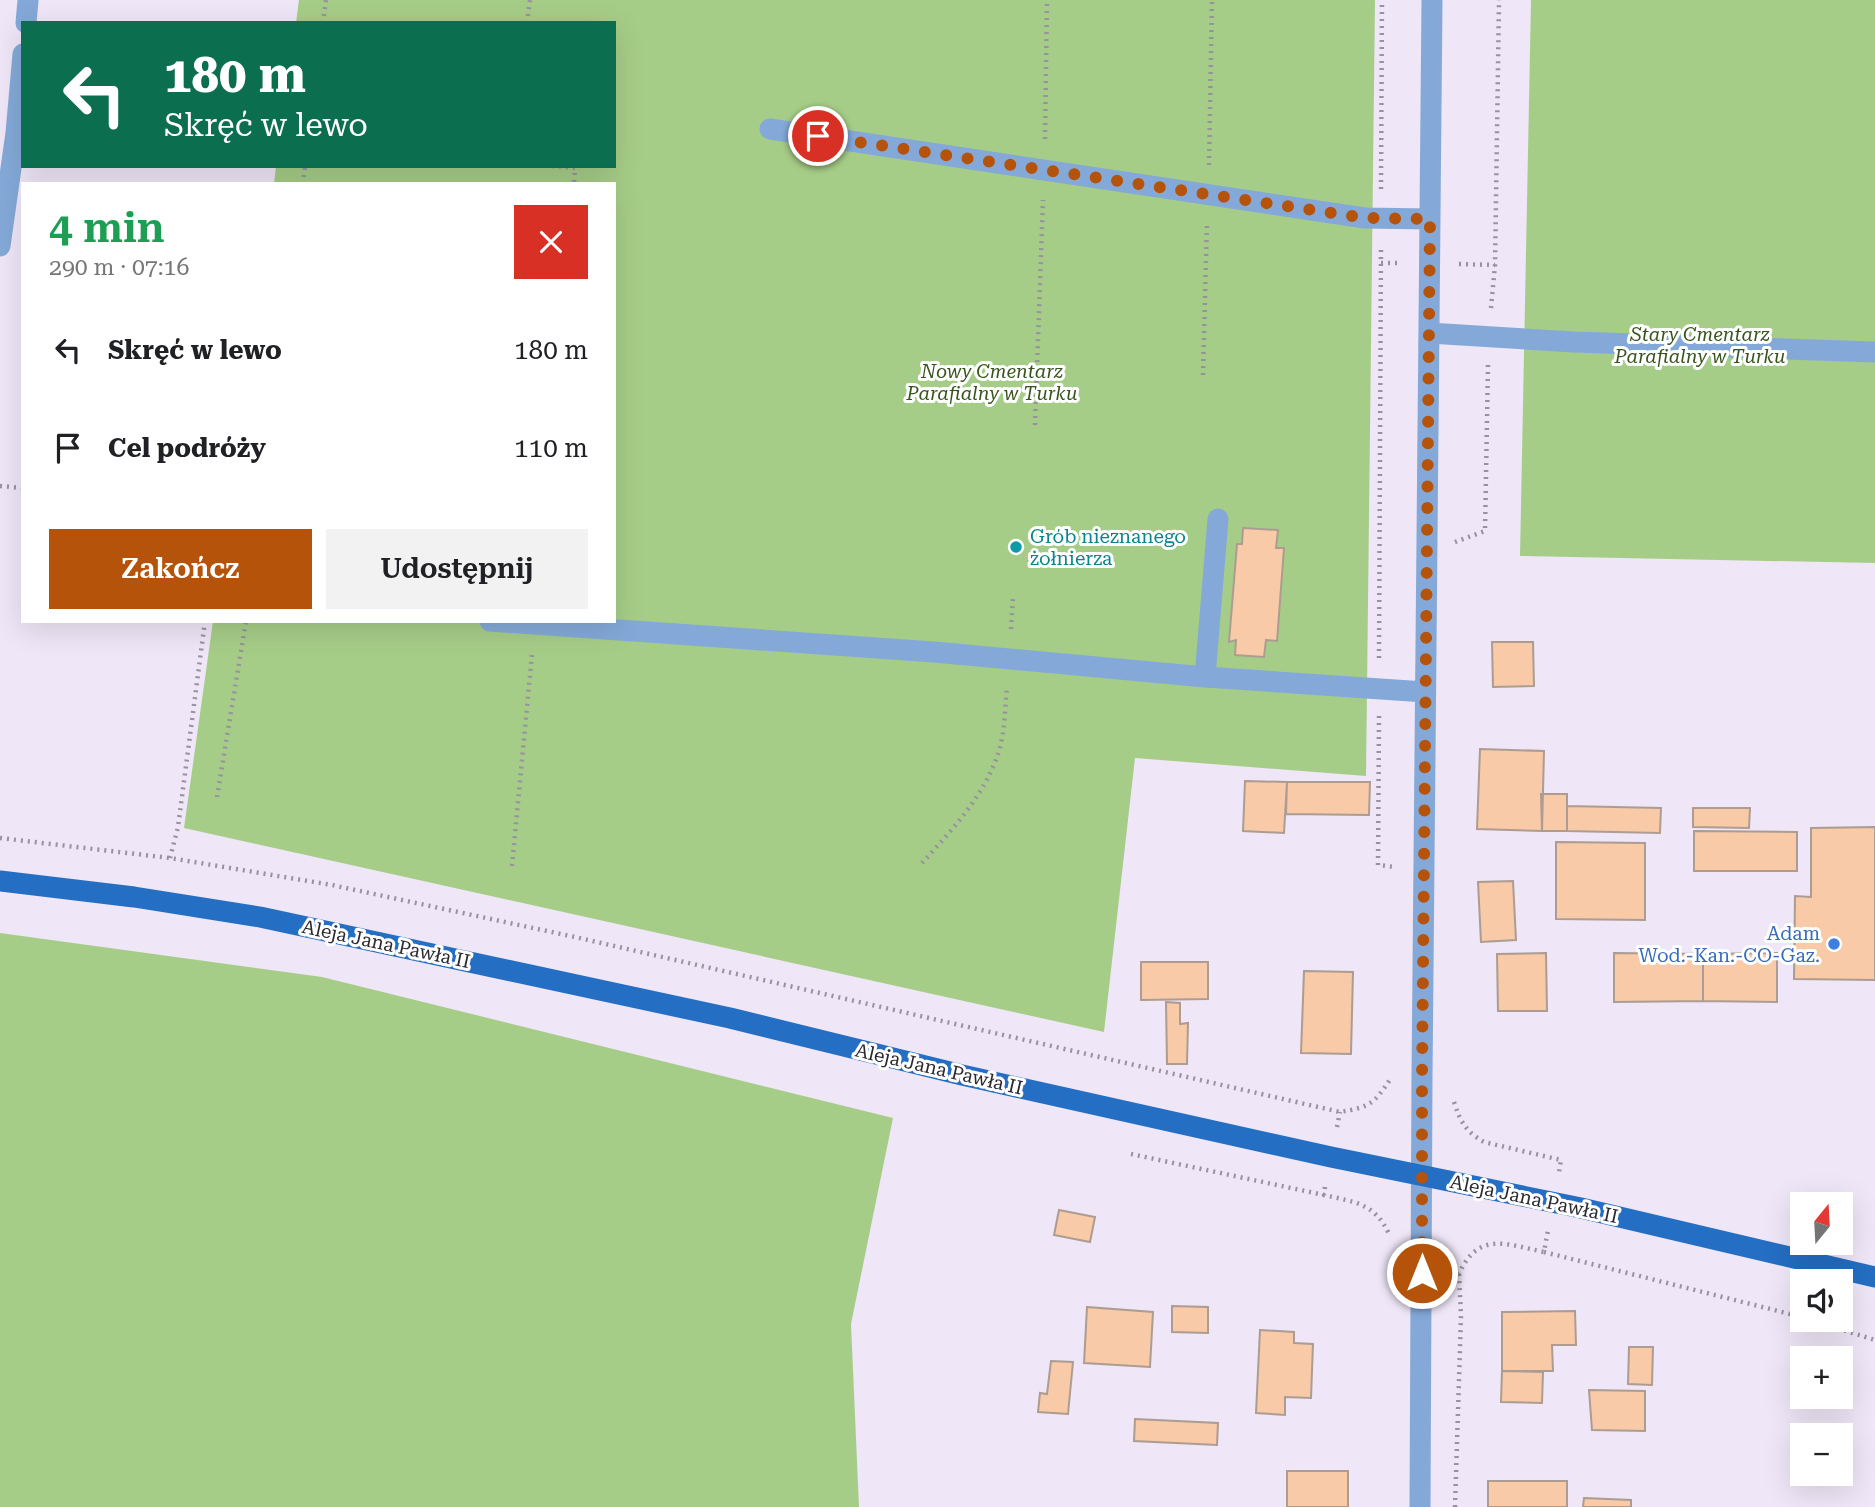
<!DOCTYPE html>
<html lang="pl">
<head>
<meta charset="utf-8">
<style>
	:root { --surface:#fff; --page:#f2f2f2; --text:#202124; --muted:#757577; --accent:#b45309 }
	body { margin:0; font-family:"Roboto Serif",serif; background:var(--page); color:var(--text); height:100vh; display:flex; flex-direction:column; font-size:26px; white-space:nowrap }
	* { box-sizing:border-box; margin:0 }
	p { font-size:23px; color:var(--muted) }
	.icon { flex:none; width:38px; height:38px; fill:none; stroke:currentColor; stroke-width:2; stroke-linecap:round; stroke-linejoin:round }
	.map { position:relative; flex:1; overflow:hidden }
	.side { position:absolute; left:21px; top:182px; width:595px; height:441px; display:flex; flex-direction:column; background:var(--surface); border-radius:0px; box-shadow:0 7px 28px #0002 }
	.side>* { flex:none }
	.banner { position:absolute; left:21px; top:21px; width:595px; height:147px; border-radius:0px; box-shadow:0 7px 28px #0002; background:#0b6e4f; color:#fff; overflow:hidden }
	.needle { width:46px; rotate:18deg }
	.buttons { position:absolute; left:1790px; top:1192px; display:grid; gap:14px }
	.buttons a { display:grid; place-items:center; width:63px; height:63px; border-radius:0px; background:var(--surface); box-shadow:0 7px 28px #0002; font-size:35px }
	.pin { position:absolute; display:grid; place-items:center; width:60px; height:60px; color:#fff; margin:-30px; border:4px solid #fff; border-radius:50%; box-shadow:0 2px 7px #0007 }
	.me { position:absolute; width:77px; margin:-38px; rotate:0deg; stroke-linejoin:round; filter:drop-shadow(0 0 5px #0008) }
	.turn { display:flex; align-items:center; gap:24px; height:147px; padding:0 28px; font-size:32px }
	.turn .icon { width:91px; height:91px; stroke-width:2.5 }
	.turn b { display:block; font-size:49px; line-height:60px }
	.round { display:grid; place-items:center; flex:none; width:74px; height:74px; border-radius:0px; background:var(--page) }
	.overview { display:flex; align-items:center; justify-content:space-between; height:119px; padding:0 28px }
	h1 { font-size:42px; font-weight:600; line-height:52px; color:#1e9e55 }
	.action { display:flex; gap:14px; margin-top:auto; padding:14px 28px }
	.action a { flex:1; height:80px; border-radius:0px; background:var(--accent); color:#fff; font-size:28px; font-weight:600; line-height:80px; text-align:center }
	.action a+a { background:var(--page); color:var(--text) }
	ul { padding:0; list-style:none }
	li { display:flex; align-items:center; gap:21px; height:98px; padding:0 28px }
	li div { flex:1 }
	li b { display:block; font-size:26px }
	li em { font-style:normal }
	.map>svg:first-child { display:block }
</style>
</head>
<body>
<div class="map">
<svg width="1875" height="1507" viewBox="0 0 1875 1507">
	<rect width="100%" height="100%" fill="#efe6f7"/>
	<path fill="#a6cd88" d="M 299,0 L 1375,0 L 1366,776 L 1135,758 L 1104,1032 L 184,828 L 213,621 L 614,621 L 614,184 L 274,184 L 276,166 L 614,166 L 614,23 L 296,23 Z
		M 1531,0 L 1875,0 L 1875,563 L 1520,556 Z
		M 0,933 L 322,977 L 893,1118 L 851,1324 L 859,1507 L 0,1507 Z"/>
	<path fill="#f8caa7" stroke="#ac9c91" stroke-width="2" d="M 1243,528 L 1278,530 L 1276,548 L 1284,548 L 1277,641 L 1266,640 L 1264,657 L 1235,655 L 1236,640 L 1229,642 L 1237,544 L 1242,544 Z
		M 1492,642 L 1533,642 L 1534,686 L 1493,687 Z
		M 1480,749 L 1544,751 L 1542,831 L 1477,829 Z
		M 1245,781 L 1287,782 L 1284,833 L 1243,831 Z
		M 1287,782 L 1370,782 L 1369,815 L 1286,814 Z
		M 1541,794 L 1567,794 L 1567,831 L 1542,831 Z
		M 1567,806 L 1661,808 L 1660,833 L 1567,831 Z
		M 1693,808 L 1750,808 L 1749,828 L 1693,827 Z
		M 1875,827 L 1875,980 L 1794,979 L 1795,896 L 1811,897 L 1811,828 Z
		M 1694,831 L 1797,832 L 1797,871 L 1694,871 Z
		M 1556,842 L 1645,843 L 1645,920 L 1556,919 Z
		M 1513,881 L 1516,940 L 1481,942 L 1478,882 Z
		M 1546,953 L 1547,1011 L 1498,1011 L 1497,954 Z
		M 1614,953 L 1703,954 L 1703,1001 L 1614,1002 Z
		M 1777,953 L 1777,1002 L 1703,1001 L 1703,954 Z
		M 1141,962 L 1208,962 L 1208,999 L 1141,1000 Z
		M 1304,971 L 1353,972 L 1351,1054 L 1301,1053 Z
		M 1166,1002 L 1180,1003 L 1180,1024 L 1188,1023 L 1187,1064 L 1167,1064 Z
		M 1059,1210 L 1095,1217 L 1090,1242 L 1054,1235 Z
		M 1172,1306 L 1208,1307 L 1208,1333 L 1172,1332 Z
		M 1087,1307 L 1153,1312 L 1150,1367 L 1084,1363 Z
		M 1575,1311 L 1576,1345 L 1552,1345 L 1553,1371 L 1502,1371 L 1502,1312 Z
		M 1260,1330 L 1294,1332 L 1294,1343 L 1313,1344 L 1311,1398 L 1285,1397 L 1285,1415 L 1256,1413 Z
		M 1629,1347 L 1653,1347 L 1652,1385 L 1628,1384 Z
		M 1051,1361 L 1073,1362 L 1068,1414 L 1038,1412 L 1040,1393 L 1047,1394 Z
		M 1502,1371 L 1543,1372 L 1542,1403 L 1501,1402 Z
		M 1589,1390 L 1645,1391 L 1645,1431 L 1592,1430 Z
		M 1135,1419 L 1218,1423 L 1217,1445 L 1134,1441 Z
		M 1287,1471 L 1348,1471 L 1348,1507 L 1287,1507 Z
		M 1488,1481 L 1567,1481 L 1567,1507 L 1488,1507 Z
		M 1584,1498 L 1631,1500 L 1631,1507 L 1583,1507 Z"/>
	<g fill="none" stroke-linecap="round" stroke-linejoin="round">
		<path stroke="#98929e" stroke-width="4.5" stroke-dasharray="2 5" stroke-linecap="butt" d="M 323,23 L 326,0
			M 527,23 L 530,0
			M 1045,139 L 1047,0
			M 1209,165 L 1212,0
			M 552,166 L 575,168 L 574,184
			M 303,184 L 305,166
			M 1381,189 L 1382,0
			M 1381,263 L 1401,263
			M 1459,264 L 1495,265
			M 1491,308 L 1495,265 L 1499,0
			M 1203,375 L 1207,222
			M 1035,425 L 1043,200
			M 0,486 L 23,488
			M 1455,542 L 1485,531 L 1488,365
			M 1011,629 L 1013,598
			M 1379,658 L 1381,247
			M 1379,716 L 1378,865 L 1395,867
			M 217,797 L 246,621
			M 0,838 L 170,858 L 332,885 L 575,937 L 1340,1112 C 1370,1107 1374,1104 1391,1078
			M 170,858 L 178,827 L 205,621
			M 922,863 C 952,830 985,795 999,751 C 1005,731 1005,708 1007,686
			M 512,866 L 532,654
			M 1454,1102 C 1460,1121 1466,1132 1484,1142 L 1561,1160 L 1559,1173
			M 1337,1127 L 1340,1112
			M 1131,1154 L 1324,1195
			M 1325,1187 L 1324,1195 C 1354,1202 1375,1203 1389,1234
			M 1544,1252 L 1802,1317
			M 1451,1274 L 1459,1274 C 1478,1231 1506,1244 1544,1252 L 1548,1230
			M 1811,1320 L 1875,1340
			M 1455,1507 L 1461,1316 L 1459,1274"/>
		<path stroke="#84a9d8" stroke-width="21" d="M 26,23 L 28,0
			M 770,129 L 1365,218 L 1430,219
			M 0,246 L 16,133 L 23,54
			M 1429,333 L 1574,342 L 1875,352
			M 490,621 L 934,652 L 1205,677 L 1425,692
			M 1205,677 L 1218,519
			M 1420,1507 L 1422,1077 L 1432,0"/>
		<path stroke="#246ec3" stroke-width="21" d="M 0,881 L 134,897 L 260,917 L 730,1018 L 962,1075 L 1331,1157 L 1581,1208 L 1875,1277"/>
	</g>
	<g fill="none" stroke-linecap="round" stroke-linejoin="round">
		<path stroke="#b45309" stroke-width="12" stroke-dasharray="0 21.6" d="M 818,136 L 1366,218 L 1430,219 L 1422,1077 L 1422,1273"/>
	</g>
	<circle fill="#0f9aa8" stroke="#fff" stroke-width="2.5" cx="1016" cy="547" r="7"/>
	<circle fill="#3f7fe0" stroke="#fff" stroke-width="2.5" cx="1834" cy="944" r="7"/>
	<g text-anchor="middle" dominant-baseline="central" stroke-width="6" stroke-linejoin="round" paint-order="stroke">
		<g font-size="19" font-style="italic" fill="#38541d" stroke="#fff">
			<text x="1700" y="334">Stary Cmentarz<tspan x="1700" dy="22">Parafialny w Turku</tspan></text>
			<text x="992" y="371">Nowy Cmentarz<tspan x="992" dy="22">Parafialny w Turku</tspan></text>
		</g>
		<g font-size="19" fill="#0d838f" stroke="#fff" text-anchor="start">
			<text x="1030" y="536">Grób nieznanego<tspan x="1030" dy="22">żołnierza</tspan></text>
		</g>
		<g font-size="19" fill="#366cbe" stroke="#fff" text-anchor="end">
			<text x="1820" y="933">Adam<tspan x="1820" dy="22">Wod.-Kan.-CO-Gaz.</tspan></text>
		</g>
		<g font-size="19" fill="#2c292f" stroke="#fff">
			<text transform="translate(386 944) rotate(12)">Aleja Jana Pawła II</text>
			<text transform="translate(939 1069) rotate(13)">Aleja Jana Pawła II</text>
			<text transform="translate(1534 1199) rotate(12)">Aleja Jana Pawła II</text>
		</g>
	</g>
</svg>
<div class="buttons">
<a><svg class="needle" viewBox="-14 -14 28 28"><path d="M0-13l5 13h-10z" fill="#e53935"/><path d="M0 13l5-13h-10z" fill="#757577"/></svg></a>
<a><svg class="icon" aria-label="sound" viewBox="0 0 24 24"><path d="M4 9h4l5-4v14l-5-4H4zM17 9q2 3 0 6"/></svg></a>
<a>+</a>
<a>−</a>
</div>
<div class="pin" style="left:818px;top:136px;background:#d93025"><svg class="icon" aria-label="arrive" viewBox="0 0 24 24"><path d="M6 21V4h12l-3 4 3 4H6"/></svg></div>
<svg class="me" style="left:1422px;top:1273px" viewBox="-20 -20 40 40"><circle r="17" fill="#b45309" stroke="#fff" stroke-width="3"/><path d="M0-11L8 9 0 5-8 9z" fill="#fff"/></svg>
<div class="banner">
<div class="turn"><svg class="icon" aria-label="left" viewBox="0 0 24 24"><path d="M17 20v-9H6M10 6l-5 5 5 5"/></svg><div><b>180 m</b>Skręć w lewo</div></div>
</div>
<section class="side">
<div class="overview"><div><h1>4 min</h1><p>290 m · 07:16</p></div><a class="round" style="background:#d93025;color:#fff"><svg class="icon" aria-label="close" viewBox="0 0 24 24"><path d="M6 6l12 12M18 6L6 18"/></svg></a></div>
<ul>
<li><svg class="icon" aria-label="left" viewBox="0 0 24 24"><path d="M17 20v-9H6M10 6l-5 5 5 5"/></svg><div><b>Skręć w lewo</b></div><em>180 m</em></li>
<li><svg class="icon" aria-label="arrive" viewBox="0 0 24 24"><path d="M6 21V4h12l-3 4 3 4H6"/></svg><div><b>Cel podróży</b></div><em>110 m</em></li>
</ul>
<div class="action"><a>Zakończ</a><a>Udostępnij</a></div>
</section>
</div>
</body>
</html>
